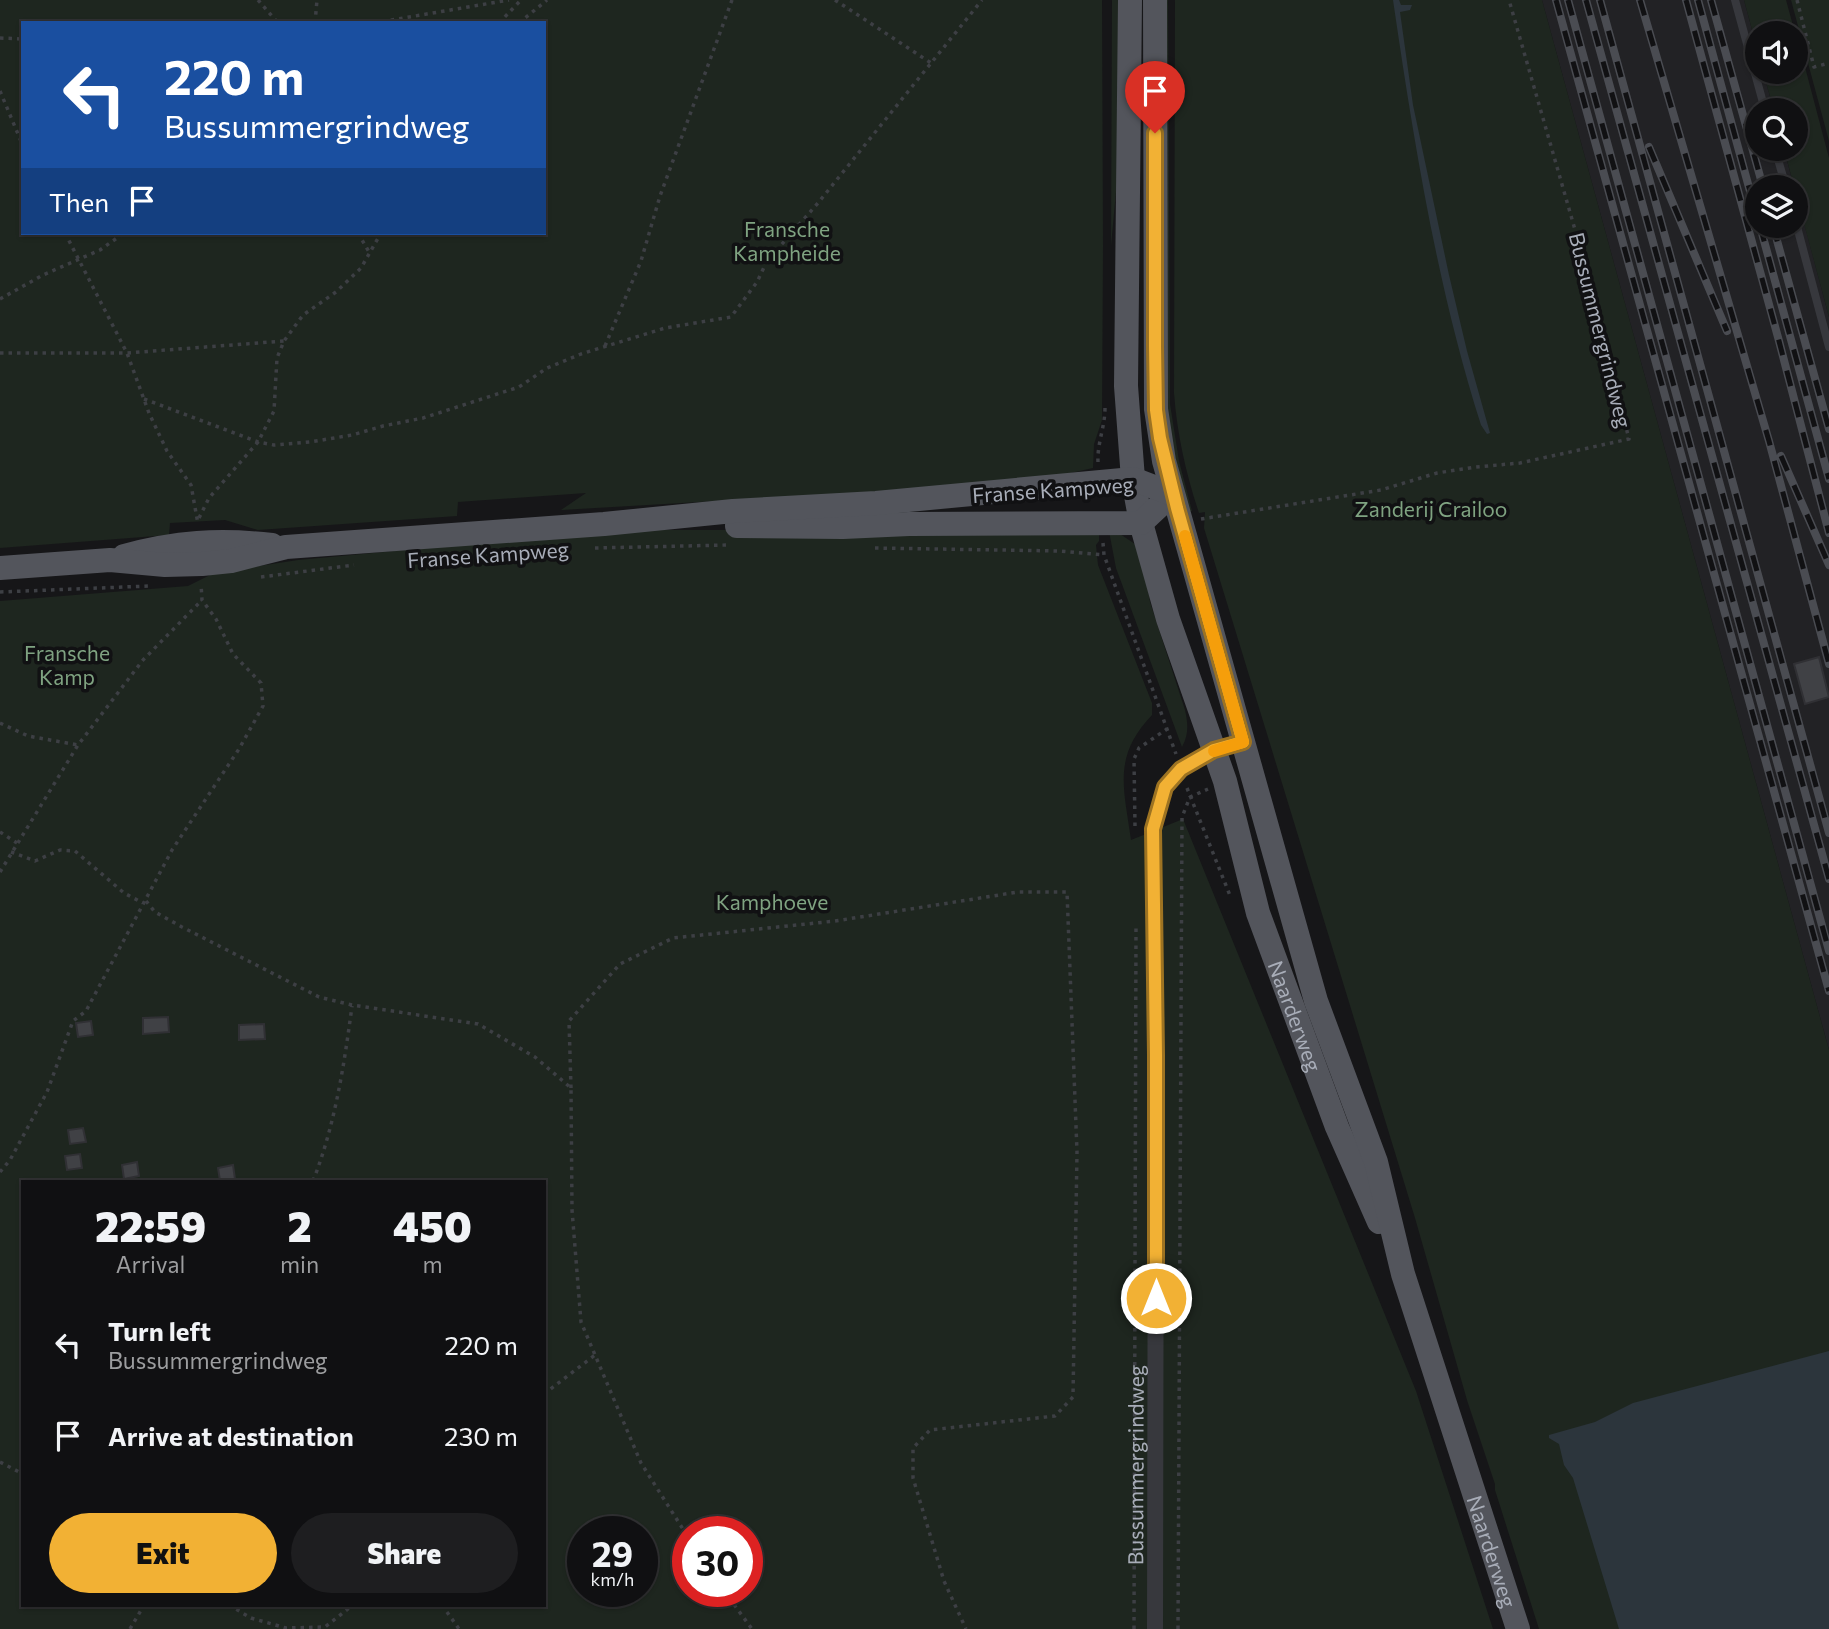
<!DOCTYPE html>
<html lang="en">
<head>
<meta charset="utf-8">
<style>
	:root { --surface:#101012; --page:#1e1e20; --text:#f1f3f6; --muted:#9c9d9f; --line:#303032; --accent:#f2b134 }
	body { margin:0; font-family:Commissioner,sans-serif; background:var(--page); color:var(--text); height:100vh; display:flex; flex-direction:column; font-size:26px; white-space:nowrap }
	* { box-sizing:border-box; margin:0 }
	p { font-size:23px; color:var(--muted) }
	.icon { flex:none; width:38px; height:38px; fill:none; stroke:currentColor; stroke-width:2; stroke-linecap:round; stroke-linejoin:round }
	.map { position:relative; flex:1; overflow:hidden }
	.sheet { position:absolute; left:21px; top:1180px; width:525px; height:427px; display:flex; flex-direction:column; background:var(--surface); border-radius:0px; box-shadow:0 2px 5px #0004,0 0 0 2px var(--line) }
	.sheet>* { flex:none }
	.hud { position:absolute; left:21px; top:21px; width:525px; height:214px; border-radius:0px; box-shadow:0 2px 5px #0004,0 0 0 2px var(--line); background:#1a4fa0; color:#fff; overflow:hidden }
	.buttons { position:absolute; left:1745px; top:21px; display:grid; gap:14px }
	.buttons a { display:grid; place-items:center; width:63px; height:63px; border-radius:50%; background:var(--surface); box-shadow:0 2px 5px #0004,0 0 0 2px var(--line); font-size:35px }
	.speed { position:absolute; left:567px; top:1516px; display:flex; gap:14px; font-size:35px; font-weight:700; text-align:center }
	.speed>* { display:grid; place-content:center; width:91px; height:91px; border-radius:50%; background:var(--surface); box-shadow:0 2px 5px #0004,0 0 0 2px var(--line); line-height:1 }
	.speed small { font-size:18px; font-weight:400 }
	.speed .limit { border:10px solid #d22; background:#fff; color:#111 }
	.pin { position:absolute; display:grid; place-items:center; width:60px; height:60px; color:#fff; margin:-72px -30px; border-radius:50% 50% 50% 0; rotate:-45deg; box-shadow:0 0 7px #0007 }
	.pin .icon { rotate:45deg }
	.me { position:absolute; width:77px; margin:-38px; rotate:0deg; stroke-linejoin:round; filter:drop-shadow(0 0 5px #0008) }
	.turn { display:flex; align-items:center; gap:24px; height:147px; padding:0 28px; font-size:32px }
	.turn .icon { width:91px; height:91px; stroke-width:2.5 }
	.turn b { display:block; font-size:49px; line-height:60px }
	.then { display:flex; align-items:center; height:66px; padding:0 28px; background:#0003; gap:14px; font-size:26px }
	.eta { display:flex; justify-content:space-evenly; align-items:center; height:119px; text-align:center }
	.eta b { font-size:42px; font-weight:800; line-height:49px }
	.button { display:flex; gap:14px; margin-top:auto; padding:14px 28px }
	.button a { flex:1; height:80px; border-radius:42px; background:var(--accent); color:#111; font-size:28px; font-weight:800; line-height:80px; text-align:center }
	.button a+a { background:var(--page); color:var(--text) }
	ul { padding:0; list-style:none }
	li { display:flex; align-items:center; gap:21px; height:91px; padding:0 28px }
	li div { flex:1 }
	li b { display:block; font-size:26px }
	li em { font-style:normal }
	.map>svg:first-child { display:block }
</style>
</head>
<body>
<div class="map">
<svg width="1829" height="1629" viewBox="0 0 1829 1629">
	<rect width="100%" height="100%" fill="#161618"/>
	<path fill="#222225" d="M 1542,0 L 1744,0 L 1757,48 L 1757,72 L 1763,72 L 1774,110 L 1757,110 L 1757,149 L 1784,149 L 1794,187 L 1757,187 L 1757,226 L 1796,226 L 1796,192 L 1829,317 L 1829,1050 Z"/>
	<path fill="#1e261f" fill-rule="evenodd" d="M 0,0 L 1102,0 L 1103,246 L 1102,420 L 1094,444 L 1093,468 L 1053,477 L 874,492 L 561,510 L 586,493 L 458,502 L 457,516 L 258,530 L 225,520 L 170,523 L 169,535 L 0,548 ZM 23,23 L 544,23 L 544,233 L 23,233 Z
		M 1112,0 L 1121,0 L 1121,137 L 1111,246 Z
		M 1165,0 L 1168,0 L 1170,404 L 1179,461 L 1192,511 L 1190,511 L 1177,468 L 1167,413 Z
		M 1175,0 L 1542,0 L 1829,1050 L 1829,1629 L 1539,1629 L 1495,1490 L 1495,1484 L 1467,1400 L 1415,1218 L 1204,528 L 1205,512 L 1199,513 C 1186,474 1177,434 1174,393 Z
		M 1744,0 L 1786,0 L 1795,33 L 1757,33 L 1757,48 Z
		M 1791,0 L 1829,0 L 1829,141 Z
		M 1796,33 L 1829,158 L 1829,317 L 1784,149 L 1796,149 L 1796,110 L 1774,110 L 1763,72 L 1796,72 Z
		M 654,530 L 1099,530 L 1099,541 L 1096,545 L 1098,565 L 1152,703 L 1152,715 C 1112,757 1124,788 1131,840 L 1183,819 L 1416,1391 L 1493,1629 L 0,1629 L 0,601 L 188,586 L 214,573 L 298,560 L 567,535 ZM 23,1181 L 544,1181 L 544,1605 L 23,1605 ZM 583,1531 L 642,1531 L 642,1591 L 583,1591 ZM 688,1531 L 747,1531 L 747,1591 L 688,1591 Z
		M 1109,531 L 1120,534 L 1135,544 L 1147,582 L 1150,602 L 1185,710 C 1188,724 1189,734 1182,747 L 1116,568 Z"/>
	<path fill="#2c353c" d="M 1393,0 L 1399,0 L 1401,5 L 1412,5 L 1410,10 L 1400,12 L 1413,105 L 1449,275 L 1467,351 L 1490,433 L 1487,434 L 1481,425 C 1437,287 1414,143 1393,0 Z
		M 1829,1351 L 1829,1629 L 1619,1629 L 1573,1478 L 1564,1465 L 1559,1444 L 1549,1438 L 1549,1435 L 1595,1422 L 1633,1403 Z"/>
	<path fill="#404145" stroke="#303034" stroke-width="2" d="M 1819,657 L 1829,697 L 1805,704 L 1794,664 Z
		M 168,1017 L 169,1032 L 143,1034 L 143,1018 Z
		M 91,1021 L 93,1035 L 78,1037 L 76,1023 Z
		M 264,1024 L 265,1039 L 239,1040 L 239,1025 Z
		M 83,1128 L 86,1142 L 70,1144 L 68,1130 Z
		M 80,1154 L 82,1168 L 67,1170 L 65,1156 Z
		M 137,1162 L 139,1176 L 124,1179 L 122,1165 Z
		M 233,1165 L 235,1179 L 220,1181 L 218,1168 Z"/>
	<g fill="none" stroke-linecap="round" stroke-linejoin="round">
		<g stroke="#3d3f44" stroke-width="3.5" stroke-dasharray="3.5 5" stroke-linecap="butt">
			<path d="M 258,0 L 278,23"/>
			<path d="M 835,0 L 931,63"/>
			<path d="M 1797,0 L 1814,67 L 1829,63"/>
			<path d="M 315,23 L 317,0"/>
			<path d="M 374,23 L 509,0"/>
			<path d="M 499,23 L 521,0"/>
			<path d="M 519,23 L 547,0"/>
			<path d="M 0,38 L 23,39"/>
			<path d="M 0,91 L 23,146"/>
			<path d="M 65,233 L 127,353 L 149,413 L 167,451 L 191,485 L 198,524"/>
			<path d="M 358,233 L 369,252"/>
			<path d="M 0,299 L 43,275 L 100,250 L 124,233"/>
			<path d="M 605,346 L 641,261 L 660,196 L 732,0"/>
			<path d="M 0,353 L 127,353 L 284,341"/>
			<path d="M 144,399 L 258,442 L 274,445 L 310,442 L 352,435 L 383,426 L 423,418 L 519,387 L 547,368 L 581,354 L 665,328 L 731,317 L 757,282 L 767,261 L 818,203 L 982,0"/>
			<path d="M 1098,462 C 1097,444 1105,427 1105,408"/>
			<path d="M 199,518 L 209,498 L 258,442 L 274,411 L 277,358 L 284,341 L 303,315 L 336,292 L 361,268 L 381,233"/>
			<path d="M 1201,519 L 1381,490 L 1437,473 L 1476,467 L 1520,463 L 1629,439 L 1584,261 L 1509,0"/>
			<path d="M 1103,543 L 1104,555 L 1176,754"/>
			<path d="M 595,548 L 728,545"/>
			<path d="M 875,548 L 1060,551 L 1104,555"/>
			<path d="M 261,577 L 354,565"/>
			<path d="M 0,592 L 149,586"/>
			<path d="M 0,723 L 28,736 L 78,745"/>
			<path d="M 1187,788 L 1231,898"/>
			<path d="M 1135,826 L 1134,759 L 1139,748 L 1167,729"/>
			<path d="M 0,832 L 17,843"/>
			<path d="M 11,852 L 35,861 L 60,850 L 75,851 L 124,893 L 143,903"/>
			<path d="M 0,872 L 78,745 L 143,660 L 202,600"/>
			<path d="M 146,901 L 155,912 L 182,927 L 319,997 L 352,1005 L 478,1024 L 535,1057 L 571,1088 L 572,1210 L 581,1322 L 641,1463 L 688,1537"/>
			<path d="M 571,1088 L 569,1021 L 620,964 L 673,938 L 835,921 L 1018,892 L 1067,892 L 1077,1152 L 1073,1397 L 1055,1416 L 930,1430 L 913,1448 L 913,1478 L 944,1581 L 966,1629"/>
			<path d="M 0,1172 L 10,1160 L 47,1092 L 73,1021 L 86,1011 L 172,850 L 239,749 L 263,706 L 261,683 L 233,654 L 216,619 L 202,600 L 201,584"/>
			<path d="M 313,1181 C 335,1125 344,1066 352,1006"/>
			<path d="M 544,1394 L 595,1355"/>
			<path d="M 0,1462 L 23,1474"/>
			<path d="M 724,1591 L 752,1629"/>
			<path d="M 229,1605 L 251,1618 L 286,1628 L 325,1627 L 353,1605"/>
			<path d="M 442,1605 L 459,1629"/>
			<path d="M 130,1629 L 144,1605"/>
			<path id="s1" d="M 1134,1629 L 1136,925"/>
			<path d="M 1178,1629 L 1182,817 L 1190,797 L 1208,789"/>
		</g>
		<path stroke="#37383d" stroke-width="8" d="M 1735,0 L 1765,110
			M 1775,149 L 1786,187
			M 1796,223 L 1829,347"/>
		<path stroke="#37383d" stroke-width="16" d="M 1155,1629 L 1156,1055 L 1153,829 L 1165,787 L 1181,769 L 1214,750 L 1243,742"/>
		<g stroke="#53555c" stroke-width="24">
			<path id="s2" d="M 1130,0 L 1126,386 L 1133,479 L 1141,523 L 1168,619 L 1225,781 L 1258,913 L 1337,1127 L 1379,1222"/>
			<path id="s3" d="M 1155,0 L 1156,409 L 1164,461 L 1316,1001 L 1376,1162 L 1403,1274 L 1518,1629"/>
			<path d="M 737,526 L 843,527 L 909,524 L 1141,523 L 1172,494"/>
			<path d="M 124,556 C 176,542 218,539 272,545"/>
			<path d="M 0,568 L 110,560 L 165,565 L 202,564 L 231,561 L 286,547 L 604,524 L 733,511 L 876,503 L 1133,479 L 1172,494"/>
		</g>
		<defs>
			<path id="rail" d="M 1556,0 L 1829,991
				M 1568,0 L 1829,951
				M 1586,0 L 1829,879
				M 1600,0 L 1829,833
				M 1640,0 L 1769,441 L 1829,664
				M 1686,0 L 1779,341 L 1829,533
				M 1698,0 L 1757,217
				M 1711,0 L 1763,187
				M 1649,147 L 1727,331
				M 1760,226 L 1829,479
				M 1773,226 L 1829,429
				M 1781,456 L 1829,565"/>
		</defs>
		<use href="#rail" stroke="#4a4c52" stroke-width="8"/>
		<use href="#rail" stroke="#111113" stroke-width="5" stroke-dasharray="16" stroke-linecap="butt"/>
	</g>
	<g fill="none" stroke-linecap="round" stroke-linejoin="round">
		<defs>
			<path id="route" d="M 1155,133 L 1155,346 L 1156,410 L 1160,438 L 1177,508 L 1243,742 L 1214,750 L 1181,769 L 1165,787 L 1153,829 L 1156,1055 L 1156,1298"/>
		</defs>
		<use href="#route" stroke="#9d7322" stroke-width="18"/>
		<use href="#route" stroke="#f2b134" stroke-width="12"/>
		<path stroke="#f59e0b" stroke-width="12" d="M 1185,536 L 1243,742 L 1214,751"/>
	</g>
	<g text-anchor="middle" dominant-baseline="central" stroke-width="7" stroke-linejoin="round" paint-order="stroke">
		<g font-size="21" fill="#7fa381" stroke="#111113">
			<text x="787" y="228">Fransche<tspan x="787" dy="24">Kampheide</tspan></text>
			<text x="1431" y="508">Zanderij Crailoo</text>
			<text x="67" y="652">Fransche<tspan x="67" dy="24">Kamp</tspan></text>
			<text x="772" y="901">Kamphoeve</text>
		</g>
		<g font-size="21" fill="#a8adb8" stroke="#111113">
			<text transform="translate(1601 330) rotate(76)">Bussummergrindweg</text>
			<text transform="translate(1053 489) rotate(-4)">Franse Kampweg</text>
			<text transform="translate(488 554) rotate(-4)">Franse Kampweg</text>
			<text stroke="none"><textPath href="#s2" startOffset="1041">Naarderweg</textPath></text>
			<text stroke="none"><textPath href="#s1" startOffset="164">Bussummergrindweg</textPath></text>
			<text stroke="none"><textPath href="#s3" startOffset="1601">Naarderweg</textPath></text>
		</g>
	</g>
</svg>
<div class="buttons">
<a><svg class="icon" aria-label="sound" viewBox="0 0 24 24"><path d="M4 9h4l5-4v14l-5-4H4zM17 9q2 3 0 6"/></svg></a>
<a><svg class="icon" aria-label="search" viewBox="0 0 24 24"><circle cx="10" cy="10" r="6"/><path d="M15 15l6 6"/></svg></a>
<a><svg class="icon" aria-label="layers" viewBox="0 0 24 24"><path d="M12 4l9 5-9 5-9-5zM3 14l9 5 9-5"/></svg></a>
</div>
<div class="speed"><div>29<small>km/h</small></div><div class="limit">30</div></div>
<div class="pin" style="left:1155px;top:133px;background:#d93025"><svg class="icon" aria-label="arrive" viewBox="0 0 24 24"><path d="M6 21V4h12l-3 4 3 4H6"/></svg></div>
<svg class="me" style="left:1156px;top:1298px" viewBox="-20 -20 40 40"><circle r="17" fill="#f2b134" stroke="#fff" stroke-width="3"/><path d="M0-11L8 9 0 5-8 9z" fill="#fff"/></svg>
<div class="hud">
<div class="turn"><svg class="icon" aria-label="left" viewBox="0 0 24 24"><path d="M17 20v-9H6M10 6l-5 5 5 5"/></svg><div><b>220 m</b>Bussummergrindweg</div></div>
<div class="then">Then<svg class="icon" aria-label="arrive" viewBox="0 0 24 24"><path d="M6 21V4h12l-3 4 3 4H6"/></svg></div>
</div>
<section class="sheet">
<div class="eta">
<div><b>22:59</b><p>Arrival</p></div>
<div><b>2</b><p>min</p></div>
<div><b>450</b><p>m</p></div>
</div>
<ul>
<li><svg class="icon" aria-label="left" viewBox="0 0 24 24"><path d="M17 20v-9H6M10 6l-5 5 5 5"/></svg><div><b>Turn left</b><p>Bussummergrindweg</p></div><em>220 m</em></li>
<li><svg class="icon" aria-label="arrive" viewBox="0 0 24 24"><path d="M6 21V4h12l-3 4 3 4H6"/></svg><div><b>Arrive at destination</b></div><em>230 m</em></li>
</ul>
<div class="button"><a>Exit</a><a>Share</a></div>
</section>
</div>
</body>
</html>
